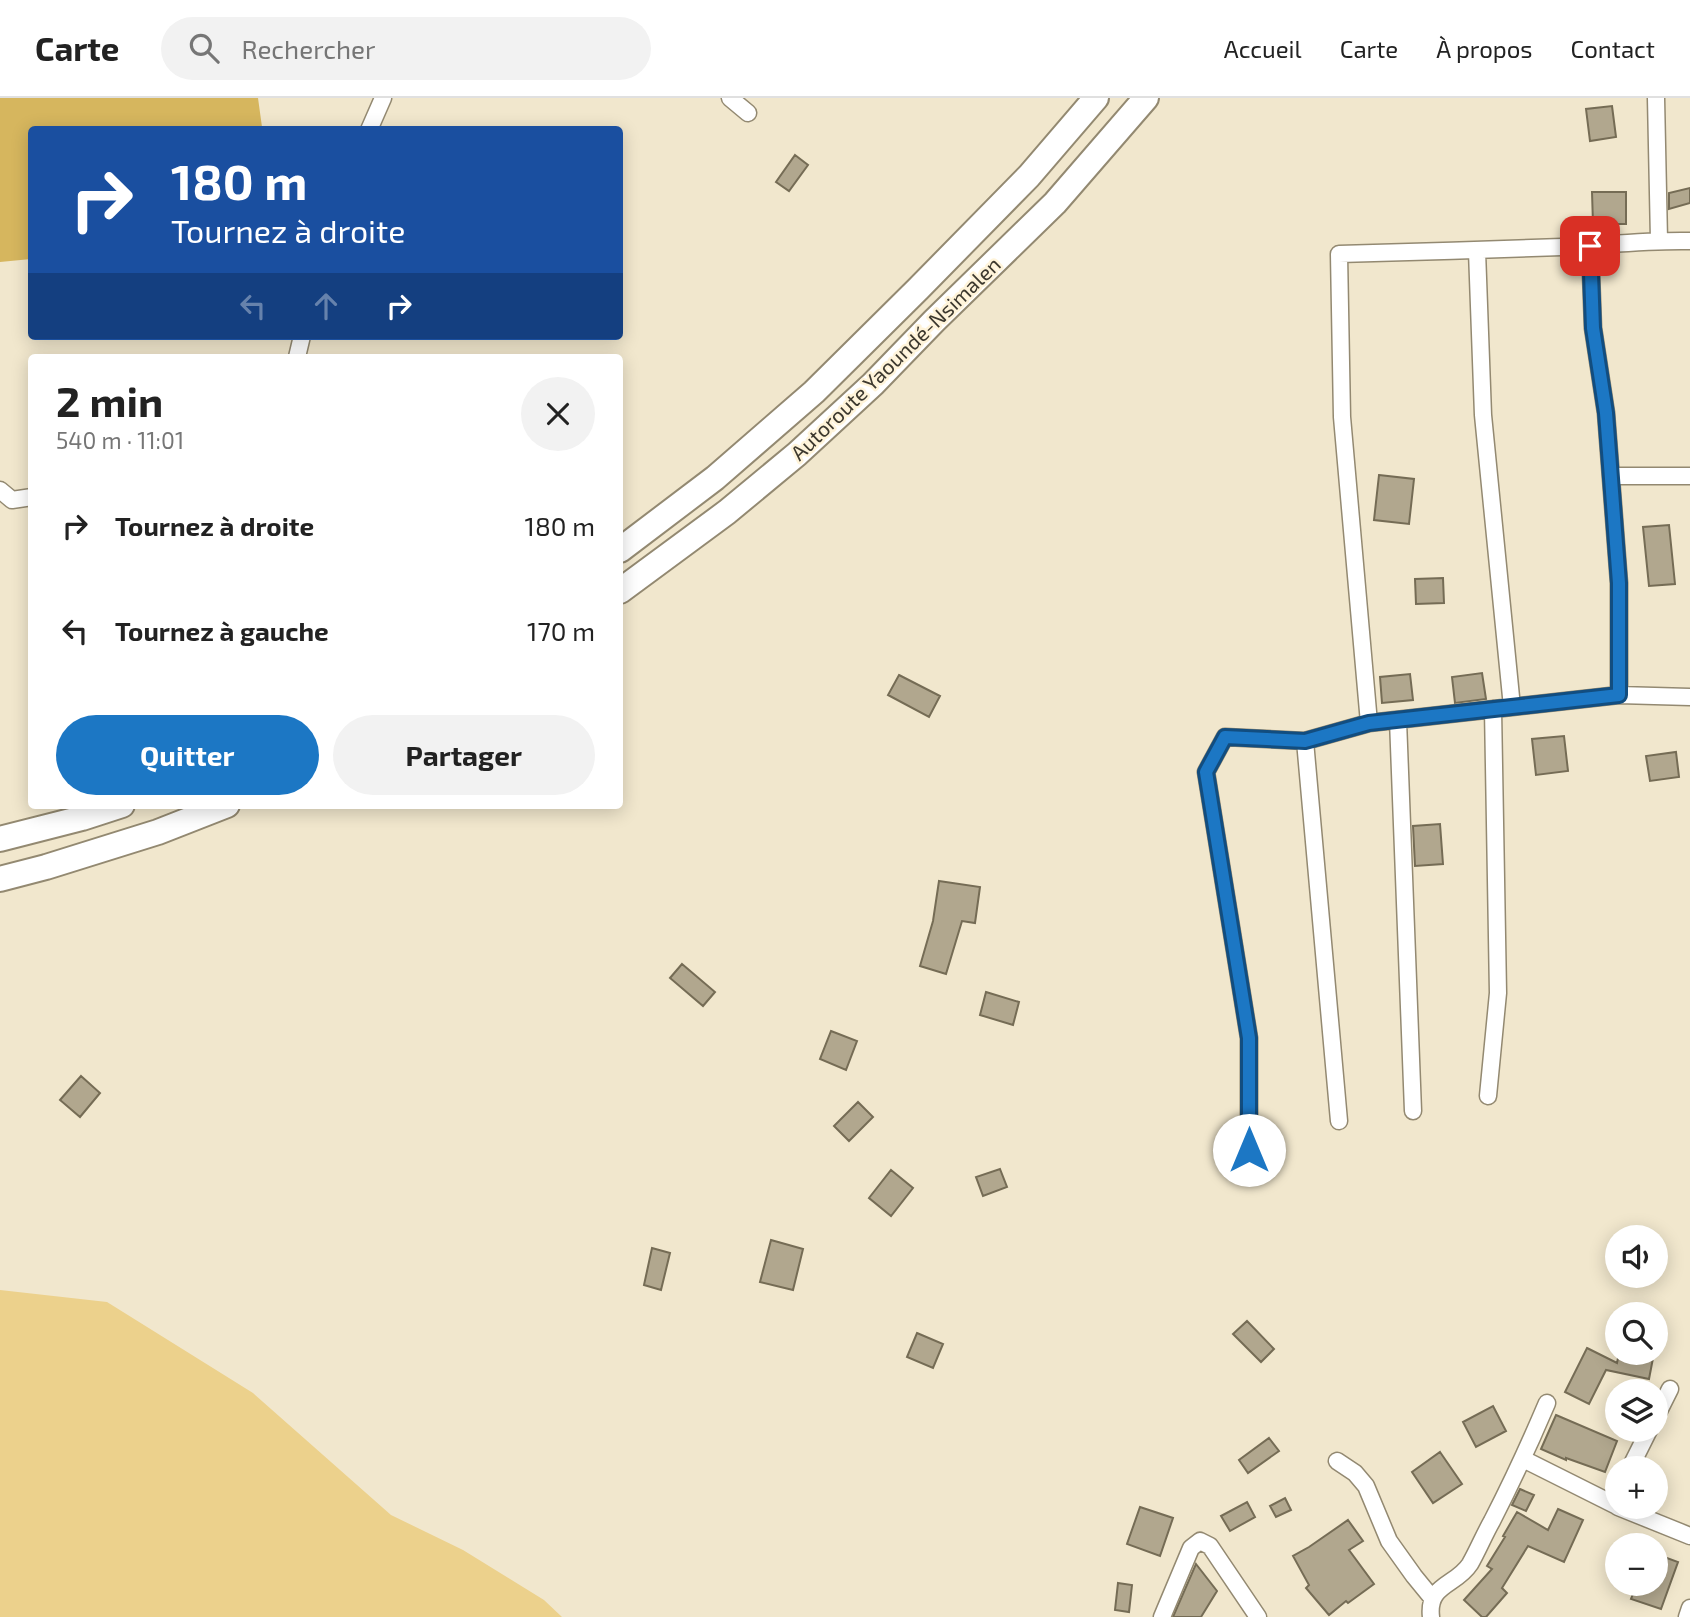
<!DOCTYPE html>
<html lang="fr">
<head>
<meta charset="utf-8">
<style>
	:root { --surface:#fff; --page:#f2f2f2; --text:#222; --muted:#767676; --line:#e0e0e0; --accent:#1c77c4 }
	body { margin:0; font-family:"Exo 2",sans-serif; background:var(--page); color:var(--text); height:100vh; display:flex; flex-direction:column; font-size:26px; white-space:nowrap }
	* { box-sizing:border-box; margin:0 }
	p { font-size:23px; color:var(--muted) }
	.icon { flex:none; width:38px; height:38px; fill:none; stroke:currentColor; stroke-width:2; stroke-linecap:round; stroke-linejoin:round }
	.map { position:relative; flex:1; overflow:hidden }
	.sheet { position:absolute; left:28px; top:256px; width:595px; height:455px; display:flex; flex-direction:column; background:var(--surface); border-radius:7px; box-shadow:0 4px 18px #0003 }
	.sheet>* { flex:none }
	.hud { position:absolute; left:28px; top:28px; width:595px; height:214px; border-radius:7px; box-shadow:0 4px 18px #0003; background:#1a4fa0; color:#fff; overflow:hidden }
	.buttons { position:absolute; left:1605px; top:1127px; display:grid; gap:14px }
	.buttons a { display:grid; place-items:center; width:63px; height:63px; border-radius:50%; background:var(--surface); box-shadow:0 4px 18px #0003; font-size:35px }
	.pin { position:absolute; display:grid; place-items:center; width:60px; height:60px; color:#fff; margin:-30px; border-radius:14px; box-shadow:0 4px 10px #0006 }
	.me { position:absolute; width:77px; margin:-38px; rotate:0deg; stroke-linejoin:round; filter:drop-shadow(0 0 5px #0008) }
	.turn { display:flex; align-items:center; gap:24px; height:147px; padding:0 28px; font-size:32px }
	.turn .icon { width:91px; height:91px; stroke-width:2.5 }
	.turn b { display:block; font-size:49px; line-height:60px }
	.lanes { display:flex; align-items:center; height:66px; padding:0 28px; background:#0003; justify-content:center; gap:35px; direction:ltr }
	.lanes .off { opacity:.35 }
	.round { display:grid; place-items:center; flex:none; width:74px; height:74px; border-radius:37px; background:var(--page) }
	.headline { display:flex; align-items:center; justify-content:space-between; height:119px; padding:0 28px }
	h1 { font-size:42px; font-weight:700; line-height:52px }
	.primary-button { display:flex; gap:14px; margin-top:auto; padding:14px 28px }
	.primary-button a { flex:1; height:80px; border-radius:42px; background:var(--accent); color:#fff; font-size:28px; font-weight:700; line-height:80px; text-align:center }
	.primary-button a+a { background:var(--page); color:var(--text) }
	ul { padding:0; list-style:none }
	li { display:flex; align-items:center; gap:21px; height:105px; padding:0 28px }
	li div { flex:1 }
	li b { display:block; font-size:26px }
	li em { font-style:normal }
	header { display:flex; align-items:center; gap:42px; box-sizing:border-box; height:98px; padding:0 35px; background:var(--surface); border-bottom:2px solid var(--line) }
	header strong { font-size:33px }
	nav { display:flex; gap:38px; margin-inline-start:auto; font-size:24px }
	.search { width:490px; height:63px; background:var(--page); display:flex; align-items:center; gap:18px; box-sizing:border-box; padding:0 24px; border-radius:38px; color:var(--muted); font-size:26px }
	.map>svg:first-child { display:block }
</style>
</head>
<body>
<header>
<strong>Carte</strong>
<div class="search"><svg class="icon" aria-label="search" viewBox="0 0 24 24"><circle cx="10" cy="10" r="6"/><path d="M15 15l6 6"/></svg>Rechercher</div>
<nav><a>Accueil</a><a>Carte</a><a>À propos</a><a>Contact</a></nav>
</header>
<div class="map">
<svg width="1690" height="1519" viewBox="0 0 1690 1519">
	<rect width="100%" height="100%" fill="#f1e7cd"/>
	<path fill="#ecd18c" d="M 0,1192 L 107,1204 L 253,1295 L 391,1417 L 463,1452 L 544,1502 L 562,1519 L 0,1519 Z"/>
	<path fill="#d6b65e" d="M 0,0 L 258,0 L 262,29 L 260,32 L 32,32 L 31,161 L 0,164 Z"/>
	<path fill="#b1a78e" stroke="#756c55" stroke-width="2" d="M 1612,8 L 1616,39 L 1590,43 L 1586,11 Z
		M 795,57 L 808,67 L 789,93 L 776,84 Z
		M 1690,90 L 1690,105 L 1669,111 L 1669,95 Z
		M 1592,94 L 1626,94 L 1626,126 L 1593,126 Z
		M 1379,377 L 1414,381 L 1409,426 L 1374,422 Z
		M 1669,427 L 1675,486 L 1649,488 L 1643,429 Z
		M 1443,480 L 1444,505 L 1416,506 L 1415,481 Z
		M 1482,575 L 1486,601 L 1455,605 L 1452,579 Z
		M 1410,576 L 1413,602 L 1382,605 L 1380,579 Z
		M 899,577 L 940,598 L 929,619 L 888,597 Z
		M 1564,638 L 1568,673 L 1536,677 L 1532,641 Z
		M 1676,654 L 1679,679 L 1650,683 L 1646,658 Z
		M 1440,726 L 1443,766 L 1415,768 L 1413,728 Z
		M 939,783 L 980,789 L 975,825 L 962,823 L 946,876 L 920,868 L 933,823 Z
		M 682,866 L 715,894 L 703,908 L 670,880 Z
		M 986,894 L 1019,904 L 1013,927 L 980,917 Z
		M 831,933 L 857,943 L 846,972 L 820,961 Z
		M 81,978 L 100,995 L 80,1019 L 60,1002 Z
		M 858,1004 L 873,1019 L 849,1043 L 834,1028 Z
		M 1000,1071 L 1007,1089 L 983,1098 L 976,1079 Z
		M 891,1072 L 913,1090 L 891,1118 L 869,1100 Z
		M 771,1142 L 803,1151 L 793,1192 L 760,1184 Z
		M 652,1150 L 670,1155 L 661,1192 L 644,1187 Z
		M 1247,1223 L 1274,1251 L 1261,1264 L 1233,1236 Z
		M 917,1235 L 943,1246 L 933,1270 L 907,1259 Z
		M 1587,1250 L 1617,1265 L 1619,1255 L 1654,1255 L 1649,1281 L 1606,1272 L 1589,1306 L 1565,1294 Z
		M 1493,1308 L 1506,1333 L 1476,1349 L 1463,1324 Z
		M 1556,1317 L 1617,1343 L 1605,1374 L 1566,1360 L 1566,1362 L 1541,1351 Z
		M 1269,1340 L 1279,1353 L 1248,1375 L 1239,1362 Z
		M 1440,1354 L 1462,1386 L 1433,1405 L 1412,1374 Z
		M 1520,1391 L 1534,1397 L 1526,1413 L 1512,1407 Z
		M 1285,1400 L 1291,1412 L 1276,1419 L 1270,1408 Z
		M 1247,1404 L 1255,1419 L 1230,1433 L 1221,1418 Z
		M 1140,1409 L 1173,1420 L 1160,1458 L 1127,1446 Z
		M 1558,1411 L 1583,1422 L 1564,1464 L 1528,1448 L 1502,1490 L 1507,1495 L 1486,1519 L 1482,1519 L 1464,1502 L 1492,1471 L 1487,1468 L 1505,1439 L 1503,1438 L 1517,1414 L 1548,1432 Z
		M 1348,1422 L 1363,1443 L 1349,1452 L 1374,1486 L 1348,1505 L 1346,1503 L 1329,1517 L 1306,1490 L 1309,1487 L 1293,1458 L 1309,1449 Z
		M 1656,1456 L 1678,1464 L 1661,1511 L 1631,1501 L 1637,1486 L 1656,1486 Z
		M 1196,1466 L 1217,1493 L 1201,1519 L 1173,1519 Z
		M 1118,1485 L 1132,1487 L 1129,1514 L 1115,1512 Z"/>
	<g fill="none" stroke-linecap="round" stroke-linejoin="round">
		<defs>
			<path id="minor" d="M 730,0 L 748,15
				M 1656,0 L 1659,142
				M 369,32 L 383,0
				M 1590,148 L 1593,230 L 1606,315 L 1619,485 L 1619,597
				M 1477,153 L 1483,317 L 1512,609
				M 297,259 L 302,238
				M 1611,378 L 1690,378
				M 0,392 L 12,402 L 32,399
				M 1398,622 L 1413,1013
				M 1369,625 L 1342,319 L 1339,156 C 1413,154 1488,152 1562,149 C 1605,147 1647,142 1690,143
				M 1305,643 L 1339,1023
				M 1488,998 L 1498,895 L 1493,611
				M 1249,1052 L 1249,940 L 1206,674 L 1225,639 L 1305,643 L 1369,625 L 1512,609 L 1619,597 L 1690,599
				M 1656,1319 L 1670,1291
				M 1523,1361 L 1617,1408
				M 1337,1363 L 1355,1375 L 1366,1388 L 1389,1443 L 1414,1478 L 1432,1500
				M 1630,1370 L 1649,1332
				M 1618,1409 L 1690,1438
				M 1162,1519 L 1191,1450 L 1200,1443 L 1210,1448 L 1258,1519
				M 1431,1519 C 1427,1486 1456,1488 1470,1466 C 1478,1452 1484,1437 1492,1423 C 1512,1384 1530,1345 1547,1305
				M 1687,1519 L 1690,1510"/>
			<path id="highway" d="M 620,452 L 715,380 L 814,294 L 918,191 L 1029,78 L 1096,0
				M 620,493 L 727,414 L 797,356 L 873,286 L 934,223 L 1055,105 L 1146,0
				M 0,741 L 82,720 L 122,707
				M 0,781 L 46,769 L 158,734 L 227,707"/>
		</defs>
		<use href="#minor" stroke="#938971" stroke-width="19"/>
		<use href="#highway" stroke="#938971" stroke-width="28"/>
		<use href="#minor" stroke="#fff" stroke-width="16"/>
		<use href="#highway" stroke="#fff" stroke-width="24"/>
	</g>
	<g fill="none" stroke-linecap="round" stroke-linejoin="round">
		<defs>
			<path id="route" d="M 1249,1052 L 1249,940 L 1206,674 L 1225,639 L 1305,643 L 1369,625 L 1619,597 L 1619,485 L 1606,315 L 1593,230 L 1590,148"/>
		</defs>
		<use href="#route" stroke="#124d7f" stroke-width="18"/>
		<use href="#route" stroke="#1c77c4" stroke-width="12"/>
	</g>
	<g text-anchor="middle" dominant-baseline="central" stroke-width="5" stroke-linejoin="round" paint-order="stroke">
		<g font-size="21" fill="#3d392f" stroke="#fff4da">
			<text transform="translate(895 260) rotate(-44)">Autoroute Yaoundé-Nsimalen</text>
		</g>
	</g>
</svg>
<div class="buttons">
<a><svg class="icon" aria-label="sound" viewBox="0 0 24 24"><path d="M4 9h4l5-4v14l-5-4H4zM17 9q2 3 0 6"/></svg></a>
<a><svg class="icon" aria-label="search" viewBox="0 0 24 24"><circle cx="10" cy="10" r="6"/><path d="M15 15l6 6"/></svg></a>
<a><svg class="icon" aria-label="layers" viewBox="0 0 24 24"><path d="M12 4l9 5-9 5-9-5zM3 14l9 5 9-5"/></svg></a>
<a>+</a>
<a>−</a>
</div>
<div class="pin" style="left:1590px;top:148px;background:#d93025"><svg class="icon" aria-label="arrive" viewBox="0 0 24 24"><path d="M6 21V4h12l-3 4 3 4H6"/></svg></div>
<svg class="me" style="left:1249px;top:1052px" viewBox="-20 -20 40 40"><circle r="19" fill="#fff"/><path d="M0-13L10 11 0 6-10 11z" fill="#1c77c4"/></svg>
<div class="hud">
<div class="turn"><svg class="icon" aria-label="right" viewBox="0 0 24 24"><path d="M7 20v-9h11M14 6l5 5-5 5"/></svg><div><b>180 m</b>Tournez à droite</div></div>
<div class="lanes"><svg class="icon off" aria-label="left" viewBox="0 0 24 24"><path d="M17 20v-9H6M10 6l-5 5 5 5"/></svg><svg class="icon off" aria-label="ahead" viewBox="0 0 24 24"><path d="M12 20V5M6 11l6-6 6 6"/></svg><svg class="icon" aria-label="right" viewBox="0 0 24 24"><path d="M7 20v-9h11M14 6l5 5-5 5"/></svg></div>
</div>
<section class="sheet">
<div class="headline"><div><h1>2 min</h1><p>540 m · 11:01</p></div><a class="round"><svg class="icon" aria-label="close" viewBox="0 0 24 24"><path d="M6 6l12 12M18 6L6 18"/></svg></a></div>
<ul>
<li><svg class="icon" aria-label="right" viewBox="0 0 24 24"><path d="M7 20v-9h11M14 6l5 5-5 5"/></svg><div><b>Tournez à droite</b></div><em>180 m</em></li>
<li><svg class="icon" aria-label="left" viewBox="0 0 24 24"><path d="M17 20v-9H6M10 6l-5 5 5 5"/></svg><div><b>Tournez à gauche</b></div><em>170 m</em></li>
</ul>
<div class="primary-button"><a>Quitter</a><a>Partager</a></div>
</section>
</div>
</body>
</html>
